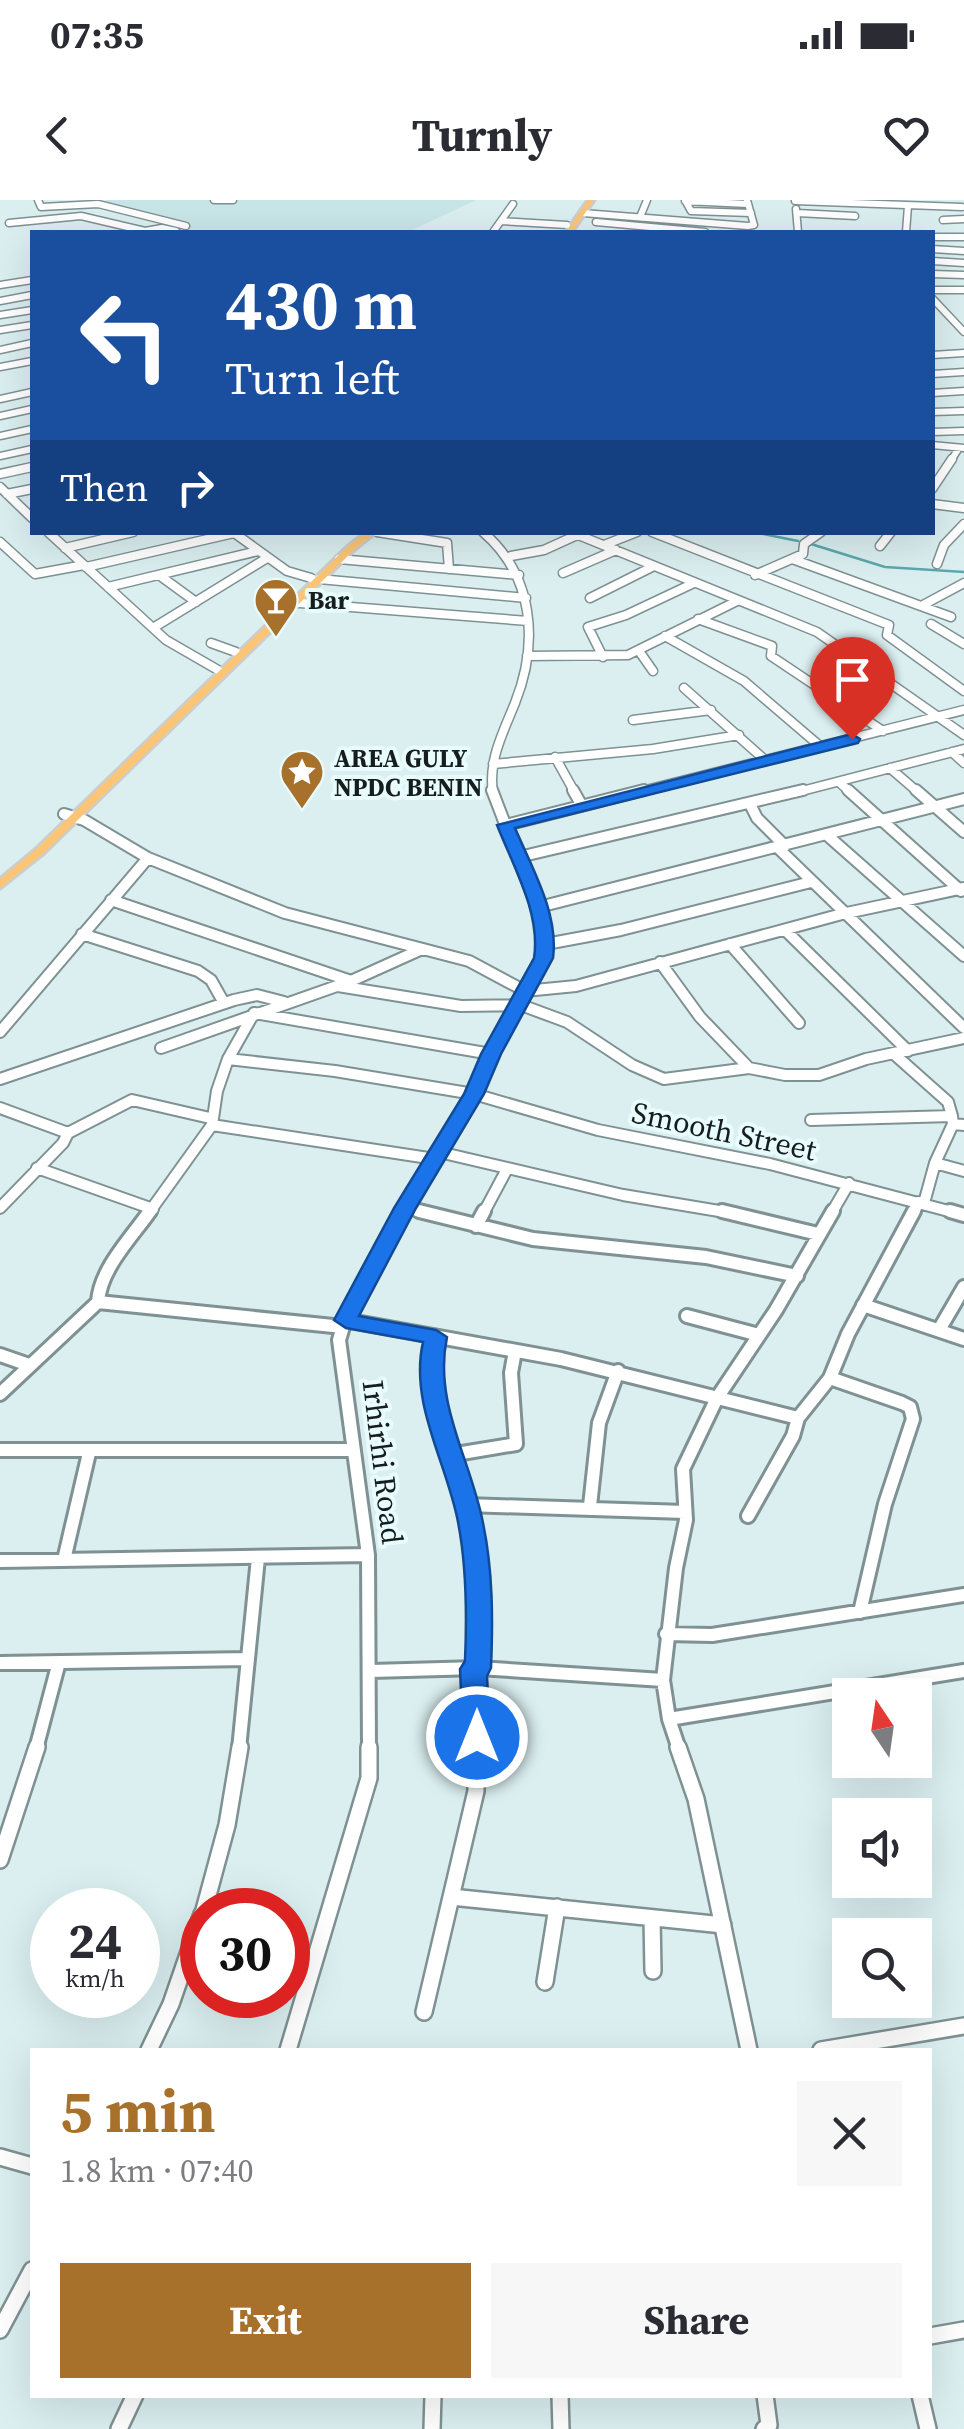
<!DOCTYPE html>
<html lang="en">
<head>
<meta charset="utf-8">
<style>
	:root { --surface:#fff; --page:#f7f7f7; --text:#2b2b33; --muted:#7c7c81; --accent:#a7712c }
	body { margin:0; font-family:"Source Serif 4",serif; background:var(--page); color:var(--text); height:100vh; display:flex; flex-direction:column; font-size:38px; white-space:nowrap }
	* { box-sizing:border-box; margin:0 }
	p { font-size:32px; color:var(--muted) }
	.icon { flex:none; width:55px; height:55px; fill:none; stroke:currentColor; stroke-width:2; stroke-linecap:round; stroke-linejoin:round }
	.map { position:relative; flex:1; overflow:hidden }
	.details { position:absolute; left:30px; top:1848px; width:902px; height:350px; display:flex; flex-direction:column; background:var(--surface); border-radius:0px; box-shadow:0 10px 40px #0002 }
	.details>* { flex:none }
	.top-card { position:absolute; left:30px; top:30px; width:905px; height:305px; border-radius:0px; box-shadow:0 10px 40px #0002; background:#1a4fa0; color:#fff; overflow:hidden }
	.needle { width:65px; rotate:347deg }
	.controls { position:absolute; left:832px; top:1478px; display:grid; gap:20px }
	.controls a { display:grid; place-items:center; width:100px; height:100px; border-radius:0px; background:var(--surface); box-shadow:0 10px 40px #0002; font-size:50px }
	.speed { position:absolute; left:30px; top:1688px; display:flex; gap:20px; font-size:50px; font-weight:700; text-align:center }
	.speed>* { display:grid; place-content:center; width:130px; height:130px; border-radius:50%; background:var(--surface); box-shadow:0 10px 40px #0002; line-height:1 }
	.speed small { font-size:25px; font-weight:400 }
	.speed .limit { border:15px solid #d22; background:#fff; color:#111 }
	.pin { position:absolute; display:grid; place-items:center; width:85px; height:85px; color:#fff; margin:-102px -42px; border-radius:50% 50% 50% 0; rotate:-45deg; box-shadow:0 0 10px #0007 }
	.pin .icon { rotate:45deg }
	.me { position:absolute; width:110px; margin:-55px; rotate:0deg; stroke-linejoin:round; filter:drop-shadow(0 0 8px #0008) }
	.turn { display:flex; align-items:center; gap:35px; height:210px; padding:0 30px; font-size:45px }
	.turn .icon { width:130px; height:130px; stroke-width:2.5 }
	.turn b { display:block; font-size:70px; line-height:85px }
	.then { display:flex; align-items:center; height:95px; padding:0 30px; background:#0003; gap:20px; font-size:38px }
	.round { display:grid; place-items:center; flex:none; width:105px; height:105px; border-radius:0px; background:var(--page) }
	.summary { display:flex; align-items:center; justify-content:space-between; height:170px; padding:0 30px }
	h1 { font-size:60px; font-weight:700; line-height:75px; color:var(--accent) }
	.action { display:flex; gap:20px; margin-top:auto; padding:20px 30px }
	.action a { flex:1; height:115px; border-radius:0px; background:var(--accent); color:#fff; font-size:40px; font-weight:700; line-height:115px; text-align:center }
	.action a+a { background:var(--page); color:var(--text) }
	.status { display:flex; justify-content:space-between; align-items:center; height:70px; padding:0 50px; background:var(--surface); direction:ltr }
	.status svg { height:28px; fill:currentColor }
	header { display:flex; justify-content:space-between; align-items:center; height:130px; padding:0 30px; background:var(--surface); font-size:45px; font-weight:700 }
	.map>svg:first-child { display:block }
</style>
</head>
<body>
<div class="status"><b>07:35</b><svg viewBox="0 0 49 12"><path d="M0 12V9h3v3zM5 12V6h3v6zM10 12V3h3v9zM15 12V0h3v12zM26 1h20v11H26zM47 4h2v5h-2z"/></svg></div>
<header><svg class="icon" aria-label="back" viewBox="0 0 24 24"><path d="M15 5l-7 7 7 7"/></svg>Turnly<svg class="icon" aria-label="heart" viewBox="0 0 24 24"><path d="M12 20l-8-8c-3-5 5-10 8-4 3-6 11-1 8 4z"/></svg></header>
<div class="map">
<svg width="964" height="2229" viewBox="0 0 964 2229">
	<rect width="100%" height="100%" fill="#dbeff0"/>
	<path fill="#c8e5e7" d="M 108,0 L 476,0 L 408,32 L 174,32 L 192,24 L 99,4 Z"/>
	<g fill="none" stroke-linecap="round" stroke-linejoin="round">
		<path stroke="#5ca8ac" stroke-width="2.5" d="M 753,332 L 798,341
			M 811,344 L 885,367 L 964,372"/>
		<defs>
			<path id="minor-far4" d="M 38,0 L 41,7 L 98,4 L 186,26
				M 214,0 L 233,0
				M 685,0 L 691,11 L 751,13
				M 685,1 L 748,4
				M 795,1 L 962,7
				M 796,9 L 798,32
				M 583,13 L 748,26 L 754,25 L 747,0
				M 797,13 L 855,16
				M 640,17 L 647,0
				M 943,20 L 964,19
				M 501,21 L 567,25
				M 596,22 L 705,32
				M 9,23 L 81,16 L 145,31 L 162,28 L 176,31
				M 493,32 L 513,4
				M 906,32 L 908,6
				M 936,37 L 964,37
				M 932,49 L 964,51
				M 932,61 L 964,63
				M 932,74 L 964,75
				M 0,85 L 32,80
				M 932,90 L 964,90
				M 932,98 L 964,132
				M 0,101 L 32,95
				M 0,115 L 32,110
				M 0,130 L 32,125
				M 0,150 L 32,143
				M 932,155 L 964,153
				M 0,167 L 32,161
				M 932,174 L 964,172
				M 932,193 L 964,191
				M 0,199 L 32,192
				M 932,212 L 964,211
				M 0,216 L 32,209
				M 932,232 L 964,231
				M 0,236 L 32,229
				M 932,245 L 964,248
				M 0,256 L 32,249
				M 950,262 L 959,248"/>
			<path id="minor-far3" d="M 0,274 L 32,267
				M 0,287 L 32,318
				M 932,289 L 952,259
				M 7,294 L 32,289
				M 932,304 L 964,308
				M 48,332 L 166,440 L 218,470
				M 233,332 L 287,371 L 311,378
				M 377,332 L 447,343 L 449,369
				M 483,332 C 534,376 539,443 515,503 C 503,533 488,560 493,593
				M 571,332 L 817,432 L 964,535
				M 652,332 L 889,425 L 887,435 L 964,491
				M 0,342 L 35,374 L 84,365
				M 604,345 L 637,332
				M 880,346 L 891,332
				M 65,348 L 133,332
				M 511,356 L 544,350 L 577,335
				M 339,359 L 519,375
				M 795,360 L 951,417
				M 937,364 L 944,345 L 964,324
				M 86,367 L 234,333
				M 563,373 L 616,350
				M 159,375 L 196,402
				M 755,375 L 803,354 L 804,344 L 821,332
				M 319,379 L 526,398
				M 108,387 L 258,351
				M 590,398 L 654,366
				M 287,402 L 528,421
				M 923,405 L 964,383
				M 698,419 L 772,446 L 771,456 L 883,531
				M 931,424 L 964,444
				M 153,428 L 267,358
				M 665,436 L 744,481 L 821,547
				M 211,443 L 236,452
				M 639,451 L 653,471
				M 527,456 L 628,455 L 737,401
				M 603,457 L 588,427 L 626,415 L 694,383
				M 684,488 L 766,561
				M 633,520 L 711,510
				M 952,552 L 964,563
				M 555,557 L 575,593
				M 493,564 L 653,549 L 739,535
				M 890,568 L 919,593
				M 839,582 L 851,593
				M 634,593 L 964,510
				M 794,593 L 964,549"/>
			<path id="minor-far2" d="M 573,590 L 582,606
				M 848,590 L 961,691
				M 916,590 L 964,632
				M 750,604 L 757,618 L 785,646
				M 64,614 L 84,620 L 148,658 L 285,713 L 469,761 L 525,791 L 576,786 L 842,714 L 964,688
				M 506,625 L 644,590
				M 828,636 L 964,756
				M 778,648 L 964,828
				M 519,657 L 803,590
				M 111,700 L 351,781
				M 539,707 L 964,599
				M 785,730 L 908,851
				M 82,734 L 198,771 L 211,780 L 224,803
				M 546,744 L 621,730 L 811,682
				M 730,744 L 799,823
				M 660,762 L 700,817 L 749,868
				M 338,786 L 461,806 L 521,805 L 567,822 L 632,865 L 664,879 L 749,868 L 785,875 L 819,875 L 866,859 L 964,838
				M 0,832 L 148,658
				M 161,848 L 351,781 L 422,749
				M 894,854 L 948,902 L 952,916
				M 228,859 L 335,871 L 474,894 L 598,930 L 770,964 L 960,1014
				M 0,879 L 234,800 L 257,795 L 284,802
				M 0,908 L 68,933 L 63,943 L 0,1008
				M 811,920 L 952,916 L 953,924
				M 212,925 L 435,959
				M 68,933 L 132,900 L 210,918
				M 439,952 L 623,995 L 737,1014
				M 935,963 L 964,971
				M 37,968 L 153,1009
				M 924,1003 L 935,963 L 953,924 L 964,925
				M 405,1008 L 429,1014
				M 148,1014 L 212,925 L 217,891 L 228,859 L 254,813 L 491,854
				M 404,1014 L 530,786 L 545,748 L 544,726 L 492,590
				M 483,1014 L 507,969
				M 831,1014 L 849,983
				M 913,1014 L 919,1002"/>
			<path id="minor-far1" d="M 419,1011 L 533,1039 L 706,1057 L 797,1076
				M 722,1011 L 818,1034
				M 950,1011 L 964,1015
				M 476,1026 L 484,1011
				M 98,1102 L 343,1127
				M 863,1105 L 964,1139
				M 687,1116 L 759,1135
				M 345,1120 L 561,1159 L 798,1218
				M 939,1130 L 964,1087
				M 435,1137 C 427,1203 457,1257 470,1320 C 481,1368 480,1419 478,1468
				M 0,1155 L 29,1165
				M 830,1178 L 902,1203 L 910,1207 L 913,1219 L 885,1304 L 860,1412
				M 0,1194 L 98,1102 C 100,1069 131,1038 150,1011
				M 0,1250 L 352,1250
				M 450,1255 L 516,1244 L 511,1173 L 515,1151
				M 466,1305 L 685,1312
				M 590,1306 L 599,1223 L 618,1171
				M 748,1316 L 793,1236 L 798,1218 L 830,1178 L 848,1134 L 914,1011
				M 64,1360 L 89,1253
				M 0,1361 L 368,1355
				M 666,1434 L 712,1435 L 964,1395
				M 0,1463 L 248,1459
				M 474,1469 L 475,1549
				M 371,1471 L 478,1468 L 663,1480
				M 669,1519 L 964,1471
				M 36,1549 L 59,1462
				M 239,1549 L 258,1358
				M 369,1549 L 368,1355 L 339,1140 L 345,1120 L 405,1011
				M 679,1549 L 669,1519 L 663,1480 L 676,1368 L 686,1320 L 683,1269 L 717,1198 L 776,1110 L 833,1011"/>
			<path id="minor" d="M 678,1547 L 696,1599 L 749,1850
				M 0,1660 L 37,1547
				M 451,1697 L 723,1725
				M 204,1710 L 227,1625 L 240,1547
				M 652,1718 L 653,1771
				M 545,1782 L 557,1707
				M 424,1812 L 476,1591 L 475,1547
				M 149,1850 L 171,1804 L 202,1714
				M 288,1850 L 369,1578 L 369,1547
				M 821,1850 L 964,1826
				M 0,1957 L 32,1966
				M 0,2130 L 32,2070
				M 930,2136 L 964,2130
				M 560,2195 L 561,2229
				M 920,2195 L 928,2229
				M 119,2229 L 135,2195
				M 432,2229 L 433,2195
				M 764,2229 L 769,2225 L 765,2195"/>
			<path id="major" d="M 588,0 L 594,0 L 572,32 L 566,32 Z
				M 366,332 L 376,332 L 354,350 L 44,653 L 0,688 L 0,679 L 36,649 L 348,346 Z"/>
		</defs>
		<use href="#minor-far4" stroke="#7f9192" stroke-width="9"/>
		<use href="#minor-far3" stroke="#7f9192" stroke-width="11"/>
		<use href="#minor-far2" stroke="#7f9192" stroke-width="14"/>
		<use href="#minor-far1" stroke="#7f9192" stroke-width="18"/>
		<use href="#minor" stroke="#7f9192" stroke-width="20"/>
		<use href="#major" stroke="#cccdcd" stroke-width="5"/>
		<use href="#minor-far4" stroke="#fff" stroke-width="6"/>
		<use href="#minor-far3" stroke="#fff" stroke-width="8"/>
		<use href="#minor-far2" stroke="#fff" stroke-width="10"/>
		<use href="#minor-far1" stroke="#fff" stroke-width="12"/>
		<use href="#minor" stroke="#fff" stroke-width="15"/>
		<use href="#major" fill="#fbc575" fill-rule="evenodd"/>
	</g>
	<path fill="#1a73e8" stroke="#114b97" stroke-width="2.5" d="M 852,534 L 860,539 L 858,543 L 515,628 C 532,668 559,714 553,758 L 501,854 L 484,894 L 416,1008 L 359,1116 L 436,1130 L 447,1137 C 433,1203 471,1260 483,1323 C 493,1371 493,1419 491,1468 L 487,1476 L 490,1537 L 486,1545 L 477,1548 L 467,1545 L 463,1537 L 460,1469 L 465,1461 C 467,1415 467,1368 458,1322 C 447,1263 409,1204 423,1142 L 346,1128 L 334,1120 L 394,1008 L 464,894 L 481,854 L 534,758 C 541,713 513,666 497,625 Z"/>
	<defs>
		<symbol id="bar-pin" viewBox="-11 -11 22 30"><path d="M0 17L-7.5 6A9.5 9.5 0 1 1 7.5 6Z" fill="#a7712c" stroke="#e9fcfd"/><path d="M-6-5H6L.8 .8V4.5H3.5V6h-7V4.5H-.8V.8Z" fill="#fff"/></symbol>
		<symbol id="sight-pin" viewBox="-11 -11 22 30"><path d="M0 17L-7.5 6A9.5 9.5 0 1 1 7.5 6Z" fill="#a7712c" stroke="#e9fcfd"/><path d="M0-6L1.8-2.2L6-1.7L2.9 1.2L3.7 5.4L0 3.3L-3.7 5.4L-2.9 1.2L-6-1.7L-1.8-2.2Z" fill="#fff"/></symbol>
	</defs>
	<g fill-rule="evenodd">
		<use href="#bar-pin" x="251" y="375" width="50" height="68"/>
		<use href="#sight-pin" x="277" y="547" width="50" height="68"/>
	</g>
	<g text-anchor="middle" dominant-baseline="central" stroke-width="8" stroke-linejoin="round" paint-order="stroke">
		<g font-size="25" font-weight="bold" fill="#161d1d" stroke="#e9fcfd" text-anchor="start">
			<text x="308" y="400">Bar</text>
			<text x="334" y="558">AREA GULY<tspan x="334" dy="29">NPDC BENIN</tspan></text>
		</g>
		<g font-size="30" fill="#161d1d" stroke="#e9fcfd">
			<text transform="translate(724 931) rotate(12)">Smooth Street</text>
			<text transform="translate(383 1262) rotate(83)">Irhirhi Road</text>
		</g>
	</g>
</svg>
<div class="controls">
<a><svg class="needle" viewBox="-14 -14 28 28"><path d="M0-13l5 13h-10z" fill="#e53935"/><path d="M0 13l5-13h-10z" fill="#7c7c81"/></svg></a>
<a><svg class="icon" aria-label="sound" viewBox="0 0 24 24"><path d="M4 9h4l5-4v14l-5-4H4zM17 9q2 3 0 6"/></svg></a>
<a><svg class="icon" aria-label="search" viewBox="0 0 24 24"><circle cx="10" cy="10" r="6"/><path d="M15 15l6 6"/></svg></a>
</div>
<div class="speed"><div>24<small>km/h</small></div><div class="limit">30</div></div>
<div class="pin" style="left:852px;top:539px;background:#d93025"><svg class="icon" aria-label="arrive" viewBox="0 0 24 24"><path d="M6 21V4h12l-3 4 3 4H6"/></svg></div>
<svg class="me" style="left:477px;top:1537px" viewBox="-20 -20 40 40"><circle r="17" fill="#1a73e8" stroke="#fff" stroke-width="3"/><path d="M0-11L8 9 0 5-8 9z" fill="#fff"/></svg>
<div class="top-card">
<div class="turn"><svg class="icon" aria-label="left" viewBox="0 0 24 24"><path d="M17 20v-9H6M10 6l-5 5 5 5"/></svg><div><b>430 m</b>Turn left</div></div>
<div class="then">Then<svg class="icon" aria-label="right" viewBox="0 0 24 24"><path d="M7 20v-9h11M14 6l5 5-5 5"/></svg></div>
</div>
<section class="details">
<div class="summary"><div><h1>5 min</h1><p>1.8 km · 07:40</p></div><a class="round"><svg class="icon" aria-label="close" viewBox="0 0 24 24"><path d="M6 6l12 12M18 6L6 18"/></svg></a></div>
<div class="action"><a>Exit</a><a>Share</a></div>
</section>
</div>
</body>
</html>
